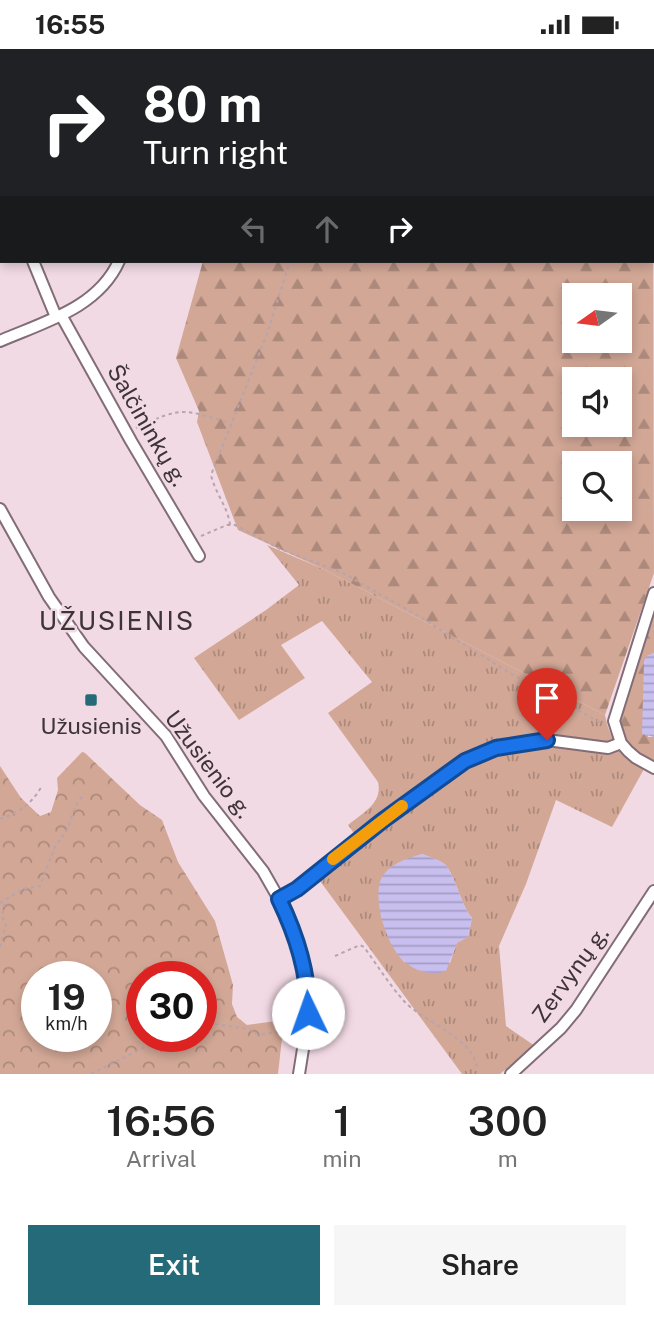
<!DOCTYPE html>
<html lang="en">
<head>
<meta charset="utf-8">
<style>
	:root { --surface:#fff; --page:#f6f6f6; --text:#222; --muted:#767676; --accent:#246a79 }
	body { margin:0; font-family:"Public Sans",sans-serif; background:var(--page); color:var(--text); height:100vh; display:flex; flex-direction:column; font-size:26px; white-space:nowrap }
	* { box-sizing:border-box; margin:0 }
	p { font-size:23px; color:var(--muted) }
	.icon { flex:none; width:38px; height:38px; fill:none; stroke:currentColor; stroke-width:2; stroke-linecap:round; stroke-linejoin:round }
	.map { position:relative; height:1025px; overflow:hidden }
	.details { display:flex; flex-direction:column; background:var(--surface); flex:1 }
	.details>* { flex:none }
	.banner { position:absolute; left:0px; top:0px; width:654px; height:214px; box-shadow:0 4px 10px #0003; background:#202124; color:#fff; overflow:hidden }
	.needle { width:46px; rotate:256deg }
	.fabs { position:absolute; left:562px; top:234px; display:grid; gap:14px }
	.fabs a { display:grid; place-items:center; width:70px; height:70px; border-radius:0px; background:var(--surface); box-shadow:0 4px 10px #0003; font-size:35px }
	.speed { position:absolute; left:21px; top:912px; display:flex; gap:14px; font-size:35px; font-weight:700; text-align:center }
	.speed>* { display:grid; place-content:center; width:91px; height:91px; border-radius:50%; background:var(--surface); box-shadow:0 4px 10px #0003; line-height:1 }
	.speed small { font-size:18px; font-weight:400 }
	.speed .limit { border:10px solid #d22; background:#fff; color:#111 }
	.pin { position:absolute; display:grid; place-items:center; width:60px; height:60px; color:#fff; margin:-72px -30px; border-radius:50% 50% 50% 0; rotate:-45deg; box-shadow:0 0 7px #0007 }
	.pin .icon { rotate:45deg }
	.me { position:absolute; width:77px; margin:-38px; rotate:357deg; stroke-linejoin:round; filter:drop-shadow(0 0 5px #0008) }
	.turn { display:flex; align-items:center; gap:24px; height:147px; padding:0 28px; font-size:32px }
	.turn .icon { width:91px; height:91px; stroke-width:2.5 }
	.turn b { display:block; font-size:49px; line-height:60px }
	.lanes { display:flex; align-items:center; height:66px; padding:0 28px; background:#0003; justify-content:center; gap:35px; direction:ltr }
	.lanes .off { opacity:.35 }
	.eta { display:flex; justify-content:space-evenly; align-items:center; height:119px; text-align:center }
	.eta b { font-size:42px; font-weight:600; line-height:49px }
	.button { display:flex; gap:14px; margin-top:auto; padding:14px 28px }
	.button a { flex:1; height:80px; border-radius:0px; background:var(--accent); color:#fff; font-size:28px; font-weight:600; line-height:80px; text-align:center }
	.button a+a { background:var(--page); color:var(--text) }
	.status { display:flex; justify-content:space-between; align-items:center; height:49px; padding:0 35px; background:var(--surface); direction:ltr }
	.status svg { height:19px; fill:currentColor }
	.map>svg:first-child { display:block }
</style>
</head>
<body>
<div class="status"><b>16:55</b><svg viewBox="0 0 49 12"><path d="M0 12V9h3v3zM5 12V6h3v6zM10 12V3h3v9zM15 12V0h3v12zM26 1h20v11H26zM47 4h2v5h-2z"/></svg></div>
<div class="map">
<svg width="654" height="1025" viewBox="0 0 654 1025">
	<defs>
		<pattern id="grass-tufts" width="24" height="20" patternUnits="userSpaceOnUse" patternTransform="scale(1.75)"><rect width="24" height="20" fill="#d2a796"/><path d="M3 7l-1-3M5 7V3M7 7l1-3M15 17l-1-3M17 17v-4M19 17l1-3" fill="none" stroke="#ac897b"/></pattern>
		<pattern id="forest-firs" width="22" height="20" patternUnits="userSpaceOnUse" patternTransform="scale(1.75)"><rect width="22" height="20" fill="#d2a796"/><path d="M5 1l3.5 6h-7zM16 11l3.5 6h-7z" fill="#ac897b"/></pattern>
		<pattern id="park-crowns" width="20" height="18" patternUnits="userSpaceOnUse" patternTransform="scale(1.75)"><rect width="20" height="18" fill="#d2a796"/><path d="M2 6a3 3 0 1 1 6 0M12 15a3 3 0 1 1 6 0" fill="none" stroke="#ac897b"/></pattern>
		<pattern id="water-rules" width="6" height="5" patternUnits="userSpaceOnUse" patternTransform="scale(1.75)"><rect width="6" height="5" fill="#c9bfef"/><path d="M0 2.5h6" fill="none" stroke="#a49cc3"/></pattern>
	</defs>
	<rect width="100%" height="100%" fill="#f2dae5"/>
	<path fill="url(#grass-tufts)" fill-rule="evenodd" d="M 267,496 L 323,520 L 605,666 C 610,692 621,706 644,720 L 612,778 L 556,751 L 526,835 L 499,897 L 506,977 L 535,997 L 500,1025 L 462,1025 L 317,828 L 361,794 L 348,776 C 363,764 383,754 378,733 L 328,664 L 372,633 L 322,572 L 281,596 L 305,629 L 239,671 L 194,609 L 266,561 L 299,536 ZM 422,805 C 429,808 437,810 443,814 C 454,821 460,855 472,869 L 468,888 L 457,893 L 450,914 L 404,913 L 398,905 L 381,867 Z"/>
	<path fill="url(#forest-firs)" fill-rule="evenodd" d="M 324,0 L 613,0 L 613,2 L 329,2 Z
		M 653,130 L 654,524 L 605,666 L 323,520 L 238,481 L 197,373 L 199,362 L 176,309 L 203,212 L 653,212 ZM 574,247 L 620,247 L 620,292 L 574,292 ZM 574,331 L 620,331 L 620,376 L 574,376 ZM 574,415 L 620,415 L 620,460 L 574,460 Z
		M 654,558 L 654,604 L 647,607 L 648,688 L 654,688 L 654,714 C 630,700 618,692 620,663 Z"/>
	<path fill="url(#park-crowns)" fill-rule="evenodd" d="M 82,703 L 85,704 L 140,756 L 162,771 L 178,813 L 215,872 L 233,936 L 232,955 L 237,968 L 247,976 L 284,971 L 278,1025 L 0,1025 L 0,717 L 21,749 L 40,767 L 51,763 L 58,741 L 57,729 ZM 37,928 L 96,928 L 96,987 L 37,987 ZM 142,928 L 201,928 L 201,987 L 142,987 Z"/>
	<path fill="url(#water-rules)" d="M 654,604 L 654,688 L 642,685 L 644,612 L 647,607 Z
		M 422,805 C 429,808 437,810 443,814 C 454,821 460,855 472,869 L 468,888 L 457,894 L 446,922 C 432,927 418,923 406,914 C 387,900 369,844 384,825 C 394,813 408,809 422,805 Z"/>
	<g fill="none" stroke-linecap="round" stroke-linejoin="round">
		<defs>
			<path id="minor" d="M 308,0 L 313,2
				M 617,0 L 617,2
				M 61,2 L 62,0
				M 192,2 L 193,0
				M 653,121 L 654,121
				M 0,122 L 2,121
				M 0,159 L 2,161
				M 33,212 L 56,268
				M 61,266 L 131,392 L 199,507
				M 0,292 C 44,273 98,259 119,212
				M 0,460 L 49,548 L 84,598 L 166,687 L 204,747 L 263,822 L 279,850 L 295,890 L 308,941 L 306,981 L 299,1025
				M 654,544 L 614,672 L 621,694 L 628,702 L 636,709 L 654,719
				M 279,850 L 297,840 L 400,759 L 465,712 L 496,699 L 547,691 L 608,699 L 621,694
				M 511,1025 L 561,979 L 576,961 L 654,842"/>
		</defs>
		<use href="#minor" stroke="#826d77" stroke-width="14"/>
		<path stroke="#b7a4ad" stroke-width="2" stroke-dasharray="3.5 3.5" stroke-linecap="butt" d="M 136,379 C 183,357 182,360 230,374
			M 230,476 C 228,458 215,444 211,426 L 267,285 L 290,212
			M 201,487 L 227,476 L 235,476 L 280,500 L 343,524 L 420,568 L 510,624 L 603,675
			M 0,770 C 21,763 31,755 42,737
			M 0,854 L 23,840 L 40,837 L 55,798 L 67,781 L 75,758 L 84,744
			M 0,898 L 6,875 L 2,867 L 5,852
			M 335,907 L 360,896 L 364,898 C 377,916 389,935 403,951 C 422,973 476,989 477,1021
			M 201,973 L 249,980 L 258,986 L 295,980
			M 91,1025 L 167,987"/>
		<use href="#minor" stroke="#fff" stroke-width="10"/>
	</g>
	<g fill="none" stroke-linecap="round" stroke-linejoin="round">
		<defs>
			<path id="route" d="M 308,964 C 309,924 296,885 279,850 L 297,840 L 382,772 L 465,712 L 496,699 L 547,691"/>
		</defs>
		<use href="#route" stroke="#114b97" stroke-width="18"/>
		<use href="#route" stroke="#1a73e8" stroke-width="12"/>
		<path stroke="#f59e0b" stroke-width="12" d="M 333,810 L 402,757"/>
	</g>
	<rect fill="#246a79" stroke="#f2dae5" stroke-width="2.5" x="84" y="644" width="14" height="14" rx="3.5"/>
	<g text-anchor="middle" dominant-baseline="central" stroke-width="5" stroke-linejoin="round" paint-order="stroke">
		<g font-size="23" fill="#3d3438" stroke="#f2dae5">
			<text transform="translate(148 376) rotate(60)">Šalčininkų g.</text>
			<text transform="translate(209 715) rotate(53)">Užusienio g.</text>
			<text transform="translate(570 925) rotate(-54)">Zervynų g.</text>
		</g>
		<g font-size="23" fill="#3d3438" stroke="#f2dae5">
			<text x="91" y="676">Užusienis</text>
		</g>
		<g font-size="26" letter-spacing="2" fill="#3d3438" stroke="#f2dae5">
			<text x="117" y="571">UŽUSIENIS</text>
		</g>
	</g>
</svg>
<div class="fabs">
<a><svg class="needle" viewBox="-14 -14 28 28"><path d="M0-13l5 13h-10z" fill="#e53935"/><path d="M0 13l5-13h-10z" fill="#767676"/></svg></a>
<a><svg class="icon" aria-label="sound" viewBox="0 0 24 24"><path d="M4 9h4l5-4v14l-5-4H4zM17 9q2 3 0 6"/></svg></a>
<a><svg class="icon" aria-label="search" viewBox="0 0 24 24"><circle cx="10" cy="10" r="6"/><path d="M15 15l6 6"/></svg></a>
</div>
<div class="speed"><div>19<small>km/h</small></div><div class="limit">30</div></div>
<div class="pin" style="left:547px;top:691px;background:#d93025"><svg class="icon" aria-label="arrive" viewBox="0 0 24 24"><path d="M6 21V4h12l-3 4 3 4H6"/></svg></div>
<svg class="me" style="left:308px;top:964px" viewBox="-20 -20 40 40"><circle r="19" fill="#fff"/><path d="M0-13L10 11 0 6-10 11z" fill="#1a73e8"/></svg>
<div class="banner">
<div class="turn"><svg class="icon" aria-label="right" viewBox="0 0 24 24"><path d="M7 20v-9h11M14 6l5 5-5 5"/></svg><div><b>80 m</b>Turn right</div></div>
<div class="lanes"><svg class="icon off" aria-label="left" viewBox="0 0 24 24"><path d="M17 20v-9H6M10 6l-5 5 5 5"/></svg><svg class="icon off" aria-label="ahead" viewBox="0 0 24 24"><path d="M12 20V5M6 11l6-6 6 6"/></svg><svg class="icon" aria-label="right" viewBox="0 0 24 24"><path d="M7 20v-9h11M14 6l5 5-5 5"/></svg></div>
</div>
</div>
<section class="details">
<div class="eta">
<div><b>16:56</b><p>Arrival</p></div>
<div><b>1</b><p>min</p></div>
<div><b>300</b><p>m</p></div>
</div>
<div class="button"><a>Exit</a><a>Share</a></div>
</section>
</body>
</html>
